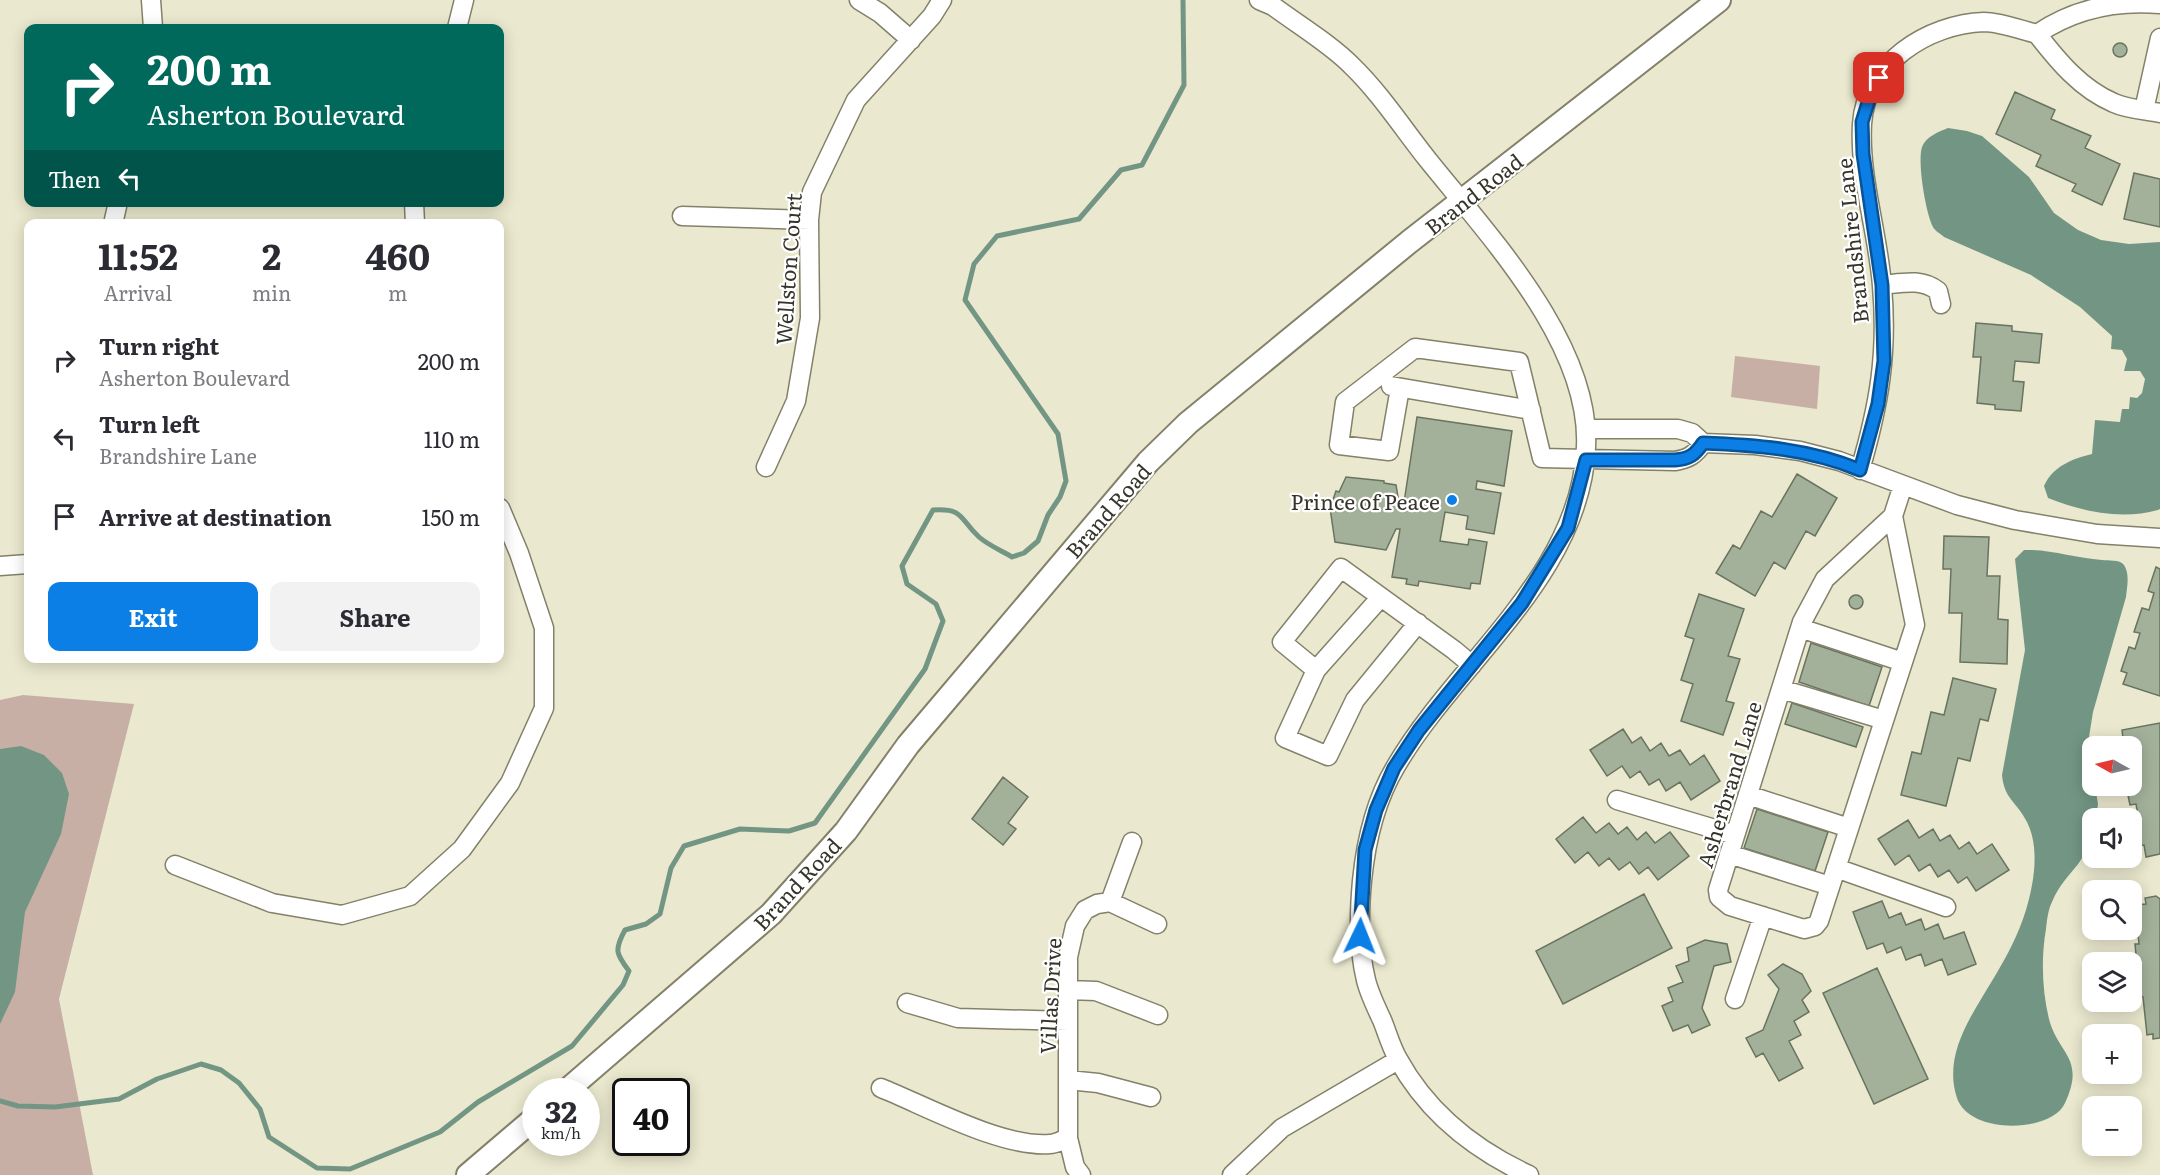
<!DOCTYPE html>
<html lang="en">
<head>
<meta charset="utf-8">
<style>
	:root { --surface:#fff; --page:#f2f2f3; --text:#2b2b33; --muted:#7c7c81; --accent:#0b7fe5 }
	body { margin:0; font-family:Literata,serif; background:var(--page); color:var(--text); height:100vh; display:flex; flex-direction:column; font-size:22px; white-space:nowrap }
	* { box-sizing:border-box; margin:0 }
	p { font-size:20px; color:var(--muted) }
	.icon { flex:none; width:33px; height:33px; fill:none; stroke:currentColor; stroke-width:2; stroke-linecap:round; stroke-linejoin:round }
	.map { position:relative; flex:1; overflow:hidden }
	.details { position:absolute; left:24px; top:219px; width:480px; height:444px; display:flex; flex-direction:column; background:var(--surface); border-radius:12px; box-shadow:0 3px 15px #0003 }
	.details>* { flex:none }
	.top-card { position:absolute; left:24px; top:24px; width:480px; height:183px; border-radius:12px; box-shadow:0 3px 15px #0003; background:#00695c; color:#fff; overflow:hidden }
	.needle { width:39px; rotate:278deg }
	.tools { position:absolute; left:2082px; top:736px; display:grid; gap:12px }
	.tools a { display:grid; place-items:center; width:60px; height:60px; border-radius:12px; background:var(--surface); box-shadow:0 3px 15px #0003; font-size:30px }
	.speed { position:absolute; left:522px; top:1078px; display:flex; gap:12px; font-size:30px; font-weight:700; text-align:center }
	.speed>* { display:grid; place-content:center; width:78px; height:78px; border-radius:50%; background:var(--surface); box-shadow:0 3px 15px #0003; line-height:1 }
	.speed small { font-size:15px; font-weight:400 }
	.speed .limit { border:3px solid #111; border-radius:9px; background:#fff; color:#111 }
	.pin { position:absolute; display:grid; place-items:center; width:51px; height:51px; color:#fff; margin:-26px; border-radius:12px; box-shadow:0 3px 9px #0006 }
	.me { position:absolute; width:66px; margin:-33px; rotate:2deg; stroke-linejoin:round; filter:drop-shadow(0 0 4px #0008) }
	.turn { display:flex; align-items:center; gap:21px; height:126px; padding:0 24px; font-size:27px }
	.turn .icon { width:78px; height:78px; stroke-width:2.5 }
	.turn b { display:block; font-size:42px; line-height:51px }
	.then { display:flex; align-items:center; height:57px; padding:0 24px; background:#0003; gap:12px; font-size:22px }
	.eta { display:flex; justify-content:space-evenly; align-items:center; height:102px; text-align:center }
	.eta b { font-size:36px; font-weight:700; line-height:42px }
	.primary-button { display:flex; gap:12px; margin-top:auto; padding:12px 24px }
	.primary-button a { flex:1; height:69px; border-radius:12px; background:var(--accent); color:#fff; font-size:24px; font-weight:700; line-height:69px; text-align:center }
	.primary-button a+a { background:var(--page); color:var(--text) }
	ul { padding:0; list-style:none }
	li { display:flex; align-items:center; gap:18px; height:78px; padding:0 24px }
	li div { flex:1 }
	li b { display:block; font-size:22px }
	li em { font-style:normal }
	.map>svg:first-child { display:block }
</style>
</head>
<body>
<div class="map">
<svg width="2160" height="1175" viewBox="0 0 2160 1175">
	<rect width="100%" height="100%" fill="#eae8ce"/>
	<path fill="#c8afa5" d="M 1735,356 L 1820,366 L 1817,409 L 1731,397 Z
		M 23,695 L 134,704 L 59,999 L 93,1175 L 0,1175 L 0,700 Z"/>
	<path fill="#739684" d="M 1948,128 L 1967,131 L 1982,136 L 2029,177 L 2054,213 L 2078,230 L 2101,240 L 2129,244 L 2160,242 L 2160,509 L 2158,510 C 2122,520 2083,512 2048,498 L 2044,486 C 2053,466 2072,459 2092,454 L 2095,420 L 2120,422 L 2122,409 L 2129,409 L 2130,397 L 2137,398 L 2142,393 L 2145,379 L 2140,371 L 2124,371 L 2127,359 L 2122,350 L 2111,349 L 2112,336 L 2080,307 L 2031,275 L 1944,237 C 1941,234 1935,231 1933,227 C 1926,214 1917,162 1922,147 C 1926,136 1939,132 1948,128 Z
		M 2024,550 C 2050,549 2075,558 2102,560 C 2109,561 2119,559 2124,565 C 2130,574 2127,587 2126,597 L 2093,712 L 2089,737 L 2092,786 L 2095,786 L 2098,804 L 2096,819 L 2092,819 C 2092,865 2067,867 2052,902 C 2048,910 2047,920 2046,929 C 2041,957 2042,991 2049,1019 C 2058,1054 2086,1058 2065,1103 C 2052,1133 1969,1135 1957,1098 C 1942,1053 1974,1012 1995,976 C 2007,956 2019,933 2026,910 C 2034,883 2040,848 2027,822 C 2017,802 2004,799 2002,775 L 2025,650 L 2015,559 Z
		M 21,746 L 44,755 L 62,773 L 69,794 L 61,834 L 25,912 L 15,992 L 0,1024 L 0,749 Z"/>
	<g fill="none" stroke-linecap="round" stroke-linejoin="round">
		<path stroke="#739684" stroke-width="5" d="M 0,1101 L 18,1106 L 55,1107 L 119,1099 L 157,1079 L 201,1064 L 221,1070 L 239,1083 L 260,1109 L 269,1137 L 317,1168 L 350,1169 L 440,1132 L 478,1102 L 572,1046 L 623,985 L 629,971 C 616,954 614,950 625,930 L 646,924 L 660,914 L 671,868 L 684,846 L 740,829 L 789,831 L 815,823 L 925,669 L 943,621 L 936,604 L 907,584 L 902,566 L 933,510 C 965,508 959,519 979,537 C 988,545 1002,551 1012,557 L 1024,553 L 1038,541 L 1048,515 L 1060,497 L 1066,481 L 1058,434 L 965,300 L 974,264 L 997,236 L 1079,219 L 1121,170 L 1142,165 L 1184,85 L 1183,0"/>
	</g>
	<path fill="#a3b19b" stroke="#687460" stroke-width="1.5" d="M2113 50a7 7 0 1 1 14 0a7 7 0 1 1-14 0Z
		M 2015,92 L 2055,110 L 2051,119 L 2091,136 L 2085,148 L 2120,164 L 2102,205 L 2072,191 L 2076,184 L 2036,166 L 2041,155 L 1996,134 Z
		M 2134,173 L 2160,179 L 2160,227 L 2124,219 Z
		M 1976,323 L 2012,326 L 2012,331 L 2042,334 L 2039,363 L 2015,361 L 2013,381 L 2024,382 L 2021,411 L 1995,409 L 1995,405 L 1977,403 L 1981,357 L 1973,357 Z
		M 1417,417 L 1512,431 L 1504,486 L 1477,481 L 1476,489 L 1501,493 L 1494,534 L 1466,529 L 1468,516 L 1445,512 L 1440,541 L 1468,545 L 1469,539 L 1487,542 L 1480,584 L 1471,583 L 1470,589 L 1419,581 L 1418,586 L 1406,584 L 1407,579 L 1392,577 L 1400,529 L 1396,529 L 1386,550 L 1335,542 L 1330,508 L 1336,491 L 1339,492 L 1346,477 L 1384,481 L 1384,483 L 1396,485 L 1400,509 L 1403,509 Z
		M 1797,474 L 1837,498 L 1815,536 L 1806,531 L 1785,569 L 1774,562 L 1755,596 L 1716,573 L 1733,545 L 1740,549 L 1761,511 L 1772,517 Z
		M 1944,536 L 1989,537 L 1987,576 L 2000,576 L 1998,619 L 2008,620 L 2007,664 L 1960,662 L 1962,613 L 1949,613 L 1951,569 L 1943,569 Z
		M 2156,567 L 2160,569 L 2160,696 L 2123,684 L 2127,673 L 2121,671 L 2129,647 L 2135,649 L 2140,633 L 2134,632 L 2142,608 L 2149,610 L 2154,593 L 2148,591 Z
		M 1699,594 L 1744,609 L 1728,656 L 1740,659 L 1726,701 L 1734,703 L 1723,735 L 1681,721 L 1693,684 L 1681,680 L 1694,639 L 1685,636 Z
		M1849 602a7 7 0 1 1 14 0a7 7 0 1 1-14 0Z
		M 1811,643 L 1882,667 L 1869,706 L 1799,682 Z
		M 1953,678 L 1996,689 L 1988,721 L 1980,719 L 1970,761 L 1958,758 L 1946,806 L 1901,795 L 1912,752 L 1921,754 L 1931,712 L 1944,715 Z
		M 1792,703 L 1863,727 L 1856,747 L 1785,724 Z
		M 2160,723 L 2160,854 L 2146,857 L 2144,845 L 2138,846 L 2133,822 L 2139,821 L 2136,804 L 2130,805 L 2126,786 L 2132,786 L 2133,779 L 2132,747 L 2120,747 L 2118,739 L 2123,738 L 2122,730 Z
		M 1623,729 L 1632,743 L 1641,737 L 1650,751 L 1661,743 L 1669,756 L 1680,750 L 1690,765 L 1704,755 L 1720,781 L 1691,800 L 1680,782 L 1666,791 L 1659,779 L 1649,785 L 1640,771 L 1630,778 L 1622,766 L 1607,776 L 1590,750 Z
		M 1003,777 L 1028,797 L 1008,823 L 1016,829 L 1003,845 L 972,819 Z
		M 1757,809 L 1828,832 L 1815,871 L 1744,848 Z
		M 1583,817 L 1596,833 L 1609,823 L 1618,834 L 1627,827 L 1637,840 L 1646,832 L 1655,843 L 1670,832 L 1689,856 L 1658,880 L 1648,867 L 1639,874 L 1630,862 L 1619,870 L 1609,858 L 1599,866 L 1588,852 L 1575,863 L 1556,839 Z
		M 1908,820 L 1919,838 L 1933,829 L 1940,841 L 1950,835 L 1959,849 L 1969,842 L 1977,854 L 1992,844 L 2009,870 L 1976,891 L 1967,877 L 1958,883 L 1949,870 L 1938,877 L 1930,864 L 1919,871 L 1909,855 L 1895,865 L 1878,839 Z
		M 1644,894 L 1672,948 L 1563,1004 L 1536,951 Z
		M 2156,896 L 2160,899 L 2160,1038 L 2153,1039 L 2153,1034 L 2147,1035 L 2143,997 L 2140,997 L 2138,986 L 2136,986 L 2133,956 L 2136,955 L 2135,944 L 2139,944 L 2135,905 L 2146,904 L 2145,898 Z
		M 1882,901 L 1889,918 L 1901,913 L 1906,925 L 1921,919 L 1925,930 L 1938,924 L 1944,939 L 1964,932 L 1976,964 L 1948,975 L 1942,959 L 1925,966 L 1921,954 L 1906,960 L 1901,947 L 1887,953 L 1883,943 L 1867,949 L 1853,912 Z
		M 1705,940 L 1727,944 L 1731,962 L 1714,966 L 1702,1008 L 1710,1025 L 1692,1033 L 1688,1025 L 1673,1031 L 1662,1006 L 1673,1001 L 1668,988 L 1683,982 L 1676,966 L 1689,961 L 1687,948 Z
		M 1783,964 L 1802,974 L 1811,991 L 1802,1000 L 1809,1012 L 1794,1021 L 1801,1035 L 1789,1041 L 1803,1068 L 1779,1081 L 1763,1053 L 1756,1057 L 1746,1038 L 1763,1030 L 1779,989 L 1768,975 Z
		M 1877,968 L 1928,1079 L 1874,1104 L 1823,993 Z"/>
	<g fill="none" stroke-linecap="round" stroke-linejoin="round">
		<defs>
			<path id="minor" d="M 151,0 L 153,28
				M 859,0 L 880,13 L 911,40
				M 1259,0 L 1273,6 C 1297,24 1332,45 1352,66 C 1380,93 1404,130 1428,160 C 1489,236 1591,344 1586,447 C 1581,575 1456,663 1396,766 C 1375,801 1366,840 1362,881 C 1359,913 1358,948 1366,980 C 1369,993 1376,1007 1382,1020 C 1387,1032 1391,1047 1398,1059 C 1427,1112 1475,1150 1529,1175
				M 2160,4 C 2114,0 2074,9 2037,34 C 2058,61 2081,89 2114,103 C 2127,109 2145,110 2160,113
				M 457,28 L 464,0
				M 2144,110 L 2160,38
				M 414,202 L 415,224
				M 682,216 L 809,220
				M 113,224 L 118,202
				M 1882,285 C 1903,283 1921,278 1938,291 L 1941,304
				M 1391,386 L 1531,410
				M 1400,388 L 1389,451 L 1339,445 L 1345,402 L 1415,348 L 1519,362 L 1542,458 L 1675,461 C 1688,459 1695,455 1703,443
				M 1586,429 L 1678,429 L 1692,433 L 1703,443 L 1755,445 L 1800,451 L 1839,461 L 1957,505 L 2015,520 L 2097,534 L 2160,538
				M 766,467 L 796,401 L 810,318 L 809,220 L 812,192 L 856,100 L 932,16 L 942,0
				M 1860,470 C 1879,405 1888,354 1882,286 C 1878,232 1859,178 1862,124 C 1866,63 1928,24 1984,22 C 2000,22 2021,30 2037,34
				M 1893,516 L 1825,579 L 1802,622 L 1718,890 L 1719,897 L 1730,906 L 1804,929 L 1815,926 L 1819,921 L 1915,625 L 1893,516 L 1903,485
				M 0,566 L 28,564
				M 1418,623 L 1355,700 L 1328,756 L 1285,738 L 1316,670 L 1282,642 L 1341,568 L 1454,650 L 1472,665
				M 1800,628 L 1903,662
				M 1316,670 L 1381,597
				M 1781,689 L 1884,720
				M 1748,795 L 1849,828
				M 1617,800 L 1735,835
				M 1729,854 L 1830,886
				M 175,865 L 272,903 L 342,915 L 410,896 L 462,849 L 510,783 L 544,708 L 544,628 L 519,553 L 500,508
				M 1836,868 L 1946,907
				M 1110,902 L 1157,924
				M 1068,990 L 1096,991 L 1158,1015
				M 1735,999 L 1763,916
				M 907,1003 L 958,1018 L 1068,1021
				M 1068,1080 L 1098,1083 L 1151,1097
				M 881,1088 C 926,1106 1002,1148 1050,1144 C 1056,1144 1062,1140 1068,1138
				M 1081,1175 L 1075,1167 L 1068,1138 L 1068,957 L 1075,926 L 1085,910 L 1097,904 L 1110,902 L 1132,842
				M 1232,1175 L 1282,1128 L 1398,1060"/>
			<path id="major" d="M 565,1092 L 771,914 L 846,831 L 908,745 L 1148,462 L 1188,423 L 1409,242 L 1719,0
				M 468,1175 L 536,1117"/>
		</defs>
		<use href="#minor" stroke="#838169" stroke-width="21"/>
		<use href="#major" stroke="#838169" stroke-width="26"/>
		<use href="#minor" stroke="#fff" stroke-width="18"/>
		<use href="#major" stroke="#fff" stroke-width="22"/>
	</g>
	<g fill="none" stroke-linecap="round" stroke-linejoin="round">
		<defs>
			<path id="route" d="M 1360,936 L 1365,850 L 1376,810 L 1394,768 L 1419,730 L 1522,603 L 1568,528 L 1586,460 L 1675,460 C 1689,459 1695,455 1703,443 C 1757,445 1810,449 1860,470 L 1878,404 L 1884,361 L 1882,285 L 1863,154 L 1862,122 L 1872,90 L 1879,78"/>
		</defs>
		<use href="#route" stroke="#075395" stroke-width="15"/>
		<use href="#route" stroke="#0b7fe5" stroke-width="10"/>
	</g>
	<circle fill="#0b7fe5" stroke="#fff" stroke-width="2" cx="1452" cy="500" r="6"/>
	<g text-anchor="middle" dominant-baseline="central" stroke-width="4.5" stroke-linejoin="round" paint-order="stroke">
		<g font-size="21" fill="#36352b" stroke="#fff">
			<text transform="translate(1473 193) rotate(-38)">Brand Road</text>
			<text transform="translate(1851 241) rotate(-96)">Brandshire Lane</text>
			<text transform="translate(787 269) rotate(-86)">Wellston Court</text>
			<text transform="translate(1107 510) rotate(-49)">Brand Road</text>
			<text transform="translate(1728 784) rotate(-73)">Asherbrand Lane</text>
			<text transform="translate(796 883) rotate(-47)">Brand Road</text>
			<text transform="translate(1049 996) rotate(-87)">Villas Drive</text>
		</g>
		<g font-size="21" fill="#36352b" stroke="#fff" text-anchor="end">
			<text x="1440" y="500">Prince of Peace</text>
		</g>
	</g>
</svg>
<div class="tools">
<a><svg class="needle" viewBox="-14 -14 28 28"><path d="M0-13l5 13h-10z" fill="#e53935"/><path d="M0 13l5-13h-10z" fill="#7c7c81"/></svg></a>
<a><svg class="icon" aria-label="sound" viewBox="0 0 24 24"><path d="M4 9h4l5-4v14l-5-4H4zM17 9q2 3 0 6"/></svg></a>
<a><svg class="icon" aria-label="search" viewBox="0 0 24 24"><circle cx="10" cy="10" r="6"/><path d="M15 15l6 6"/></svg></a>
<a><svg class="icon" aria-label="layers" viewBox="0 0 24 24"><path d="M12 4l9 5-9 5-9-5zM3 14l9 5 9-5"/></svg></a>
<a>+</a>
<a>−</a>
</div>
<div class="speed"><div>32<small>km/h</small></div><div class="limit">40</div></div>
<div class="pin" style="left:1879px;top:78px;background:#d93025"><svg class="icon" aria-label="arrive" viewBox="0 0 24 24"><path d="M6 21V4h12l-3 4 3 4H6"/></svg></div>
<svg class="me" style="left:1360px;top:936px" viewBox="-20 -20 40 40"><path d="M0-17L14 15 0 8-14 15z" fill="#0b7fe5" stroke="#fff" stroke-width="4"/></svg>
<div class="top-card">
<div class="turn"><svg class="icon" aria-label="right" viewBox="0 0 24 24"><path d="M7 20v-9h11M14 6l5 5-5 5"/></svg><div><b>200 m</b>Asherton Boulevard</div></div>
<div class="then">Then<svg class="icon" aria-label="left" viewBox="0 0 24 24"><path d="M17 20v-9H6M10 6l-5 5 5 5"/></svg></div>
</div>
<section class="details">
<div class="eta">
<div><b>11:52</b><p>Arrival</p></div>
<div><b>2</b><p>min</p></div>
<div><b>460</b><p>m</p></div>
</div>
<ul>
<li><svg class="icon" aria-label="right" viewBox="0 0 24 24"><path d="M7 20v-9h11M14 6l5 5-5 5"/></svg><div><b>Turn right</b><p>Asherton Boulevard</p></div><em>200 m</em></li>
<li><svg class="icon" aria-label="left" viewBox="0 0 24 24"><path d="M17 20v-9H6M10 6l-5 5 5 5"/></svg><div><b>Turn left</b><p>Brandshire Lane</p></div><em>110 m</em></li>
<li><svg class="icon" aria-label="arrive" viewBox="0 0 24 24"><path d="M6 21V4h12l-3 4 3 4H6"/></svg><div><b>Arrive at destination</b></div><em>150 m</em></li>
</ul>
<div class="primary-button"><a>Exit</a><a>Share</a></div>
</section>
</div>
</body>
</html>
